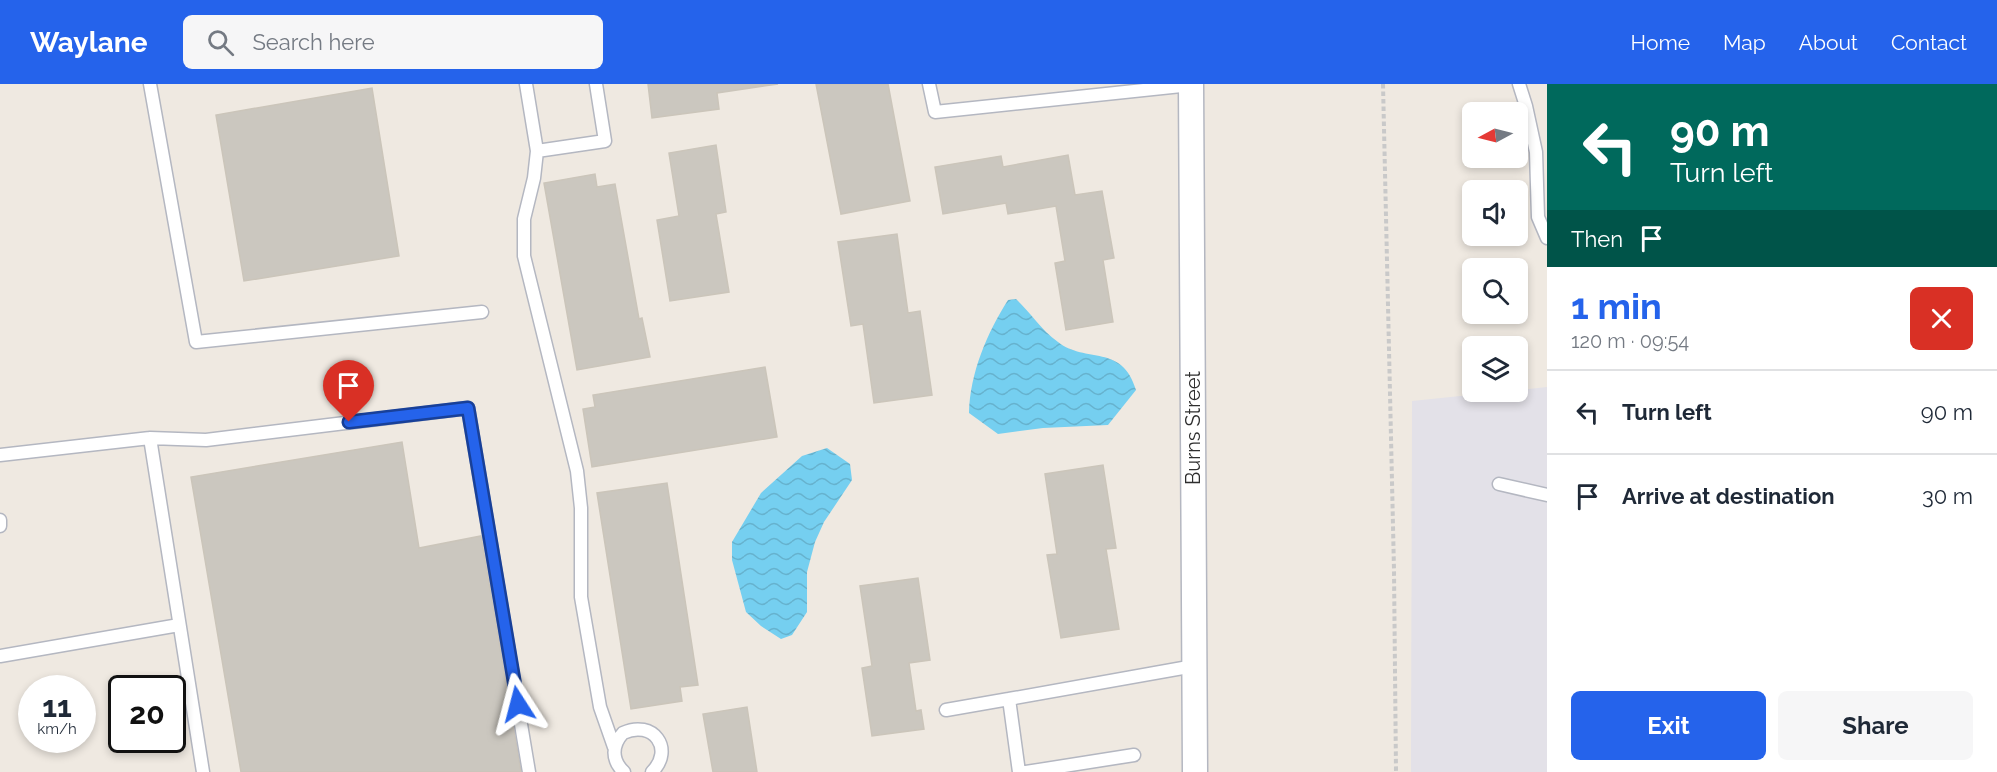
<!DOCTYPE html>
<html lang="en">
<head>
<meta charset="utf-8">
<style>
	:root { --surface:#fff; --page:#f6f6f7; --text:#1f2937; --muted:#747a83; --line:#e0e1e3; --accent:#2563eb }
	body { margin:0; font-family:Raleway,sans-serif; background:var(--page); color:var(--text); height:100vh; display:flex; flex-direction:column; font-size:22px; white-space:nowrap }
	* { box-sizing:border-box; margin:0 }
	p { font-size:20px; color:var(--muted) }
	.icon { flex:none; width:33px; height:33px; fill:none; stroke:currentColor; stroke-width:2; stroke-linecap:round; stroke-linejoin:round }
	.map { position:relative; flex:1; overflow:hidden }
	.sheet { display:flex; flex-direction:column; background:var(--surface); width:450px }
	.sheet>* { flex:none }
	.top-card { background:#00695c; color:#fff; overflow:hidden }
	.needle { width:39px; rotate:263deg }
	.tools { position:absolute; left:1462px; top:18px; display:grid; gap:12px }
	.tools a { display:grid; place-items:center; width:66px; height:66px; border-radius:9px; background:var(--surface); box-shadow:0 3px 9px #0003; font-size:30px }
	.speed { position:absolute; left:18px; top:591px; display:flex; gap:12px; font-size:30px; font-weight:700; text-align:center }
	.speed>* { display:grid; place-content:center; width:78px; height:78px; border-radius:50%; background:var(--surface); box-shadow:0 3px 9px #0003; line-height:1 }
	.speed small { font-size:15px; font-weight:400 }
	.speed .limit { border:3px solid #111; border-radius:9px; background:#fff; color:#111 }
	.pin { position:absolute; display:grid; place-items:center; width:51px; height:51px; color:#fff; margin:-62px -26px; border-radius:50% 50% 50% 0; rotate:-45deg; box-shadow:0 0 6px #0007 }
	.pin .icon { rotate:45deg }
	.me { position:absolute; width:66px; margin:-33px; rotate:351deg; stroke-linejoin:round; filter:drop-shadow(0 0 4px #0008) }
	.turn { display:flex; align-items:center; gap:21px; height:126px; padding:0 24px; font-size:27px }
	.turn .icon { width:78px; height:78px; stroke-width:2.5 }
	.turn b { display:block; font-size:42px; line-height:51px }
	.then { display:flex; align-items:center; height:57px; padding:0 24px; background:#0003; gap:12px; font-size:22px }
	.round { display:grid; place-items:center; flex:none; width:63px; height:63px; border-radius:9px; background:var(--page) }
	.overview { display:flex; align-items:center; justify-content:space-between; height:102px; padding:0 24px }
	h1 { font-size:36px; font-weight:700; line-height:45px; color:var(--accent) }
	.primary-button { display:flex; gap:12px; margin-top:auto; padding:12px 24px }
	.primary-button a { flex:1; height:69px; border-radius:9px; background:var(--accent); color:#fff; font-size:24px; font-weight:700; line-height:69px; text-align:center }
	.primary-button a+a { background:var(--page); color:var(--text) }
	ul { padding:0; list-style:none }
	li { display:flex; align-items:center; gap:18px; height:84px; padding:0 24px; border-top:2px solid var(--line) }
	li div { flex:1 }
	li b { display:block; font-size:22px }
	li em { font-style:normal }
	header { display:flex; align-items:center; gap:36px; box-sizing:border-box; height:84px; padding:0 30px; background:var(--accent); color:#fff }
	header strong { font-size:28px }
	nav { display:flex; gap:33px; margin-inline-start:auto; font-size:21px }
	.search { width:420px; height:54px; background:var(--page); display:flex; align-items:center; gap:15px; box-sizing:border-box; padding:0 21px; border-radius:9px; color:var(--muted); font-size:22px }
	main { display:flex; flex:1; min-height:0 }
	.map>svg:first-child { display:block }
</style>
</head>
<body>
<header>
<strong>Waylane</strong>
<div class="search"><svg class="icon" aria-label="search" viewBox="0 0 24 24"><circle cx="10" cy="10" r="6"/><path d="M15 15l6 6"/></svg>Search here</div>
<nav><a>Home</a><a>Map</a><a>About</a><a>Contact</a></nav>
</header>
<main>
<div class="map">
<svg width="1547" height="688" viewBox="0 0 1547 688">
	<defs>
		<pattern id="water-waves" width="16" height="10" patternUnits="userSpaceOnUse" patternTransform="scale(1.5)"><rect width="16" height="10" fill="#75cff0"/><path d="M0 5q4-4 8 0t8 0" fill="none" stroke="#66b2ce"/></pattern>
	</defs>
	<rect width="100%" height="100%" fill="#efe9e1"/>
	<path fill="#e3e1e8" d="M 1547,303 L 1547,688 L 1411,688 L 1412,317 Z"/>
	<path fill="url(#water-waves)" d="M 1016,215 C 1031,229 1041,246 1058,258 C 1086,280 1122,259 1136,306 L 1108,341 L 1043,344 L 998,350 L 969,329 C 970,289 987,249 1008,216 Z
		M 827,364 L 850,380 L 852,396 L 824,438 L 815,458 L 807,488 L 807,528 L 792,551 L 781,555 L 761,542 L 746,528 L 732,476 L 732,458 L 761,409 L 802,372 Z"/>
	<path fill="#cbc7bf" stroke="#cbc5ba" stroke-width="1.5" d="M 648,0 L 778,0 L 717,9 L 719,25 L 652,34 Z
		M 816,0 L 888,0 L 910,117 L 841,130 Z
		M 372,4 L 399,172 L 244,197 L 216,31 Z
		M 716,61 L 726,128 L 716,130 L 729,208 L 670,217 L 657,136 L 679,132 L 669,69 Z
		M 1068,71 L 1075,111 L 1102,107 L 1114,174 L 1103,176 L 1113,238 L 1066,246 L 1055,179 L 1065,177 L 1056,122 L 1008,130 L 1006,119 L 943,130 L 935,83 L 1001,72 L 1003,83 Z
		M 595,90 L 597,103 L 615,100 L 639,235 L 642,234 L 650,273 L 577,286 L 544,99 Z
		M 897,150 L 908,229 L 920,227 L 932,311 L 874,319 L 863,240 L 851,242 L 838,158 Z
		M 765,283 L 777,353 L 592,383 L 583,325 L 595,323 L 593,311 Z
		M 402,358 L 419,464 L 481,452 L 521,688 L 241,688 L 191,393 Z
		M 1103,381 L 1116,464 L 1106,465 L 1119,545 L 1061,554 L 1047,471 L 1057,470 L 1045,390 Z
		M 667,399 L 698,601 L 680,603 L 682,617 L 631,625 L 597,409 Z
		M 918,494 L 930,576 L 909,579 L 916,627 L 921,626 L 924,645 L 872,652 L 862,584 L 872,582 L 860,502 Z
		M 747,623 L 757,688 L 713,688 L 703,630 Z"/>
	<g fill="none" stroke-linecap="round" stroke-linejoin="round">
		<defs>
			<path id="service" d="M 150,0 L 196,258 L 482,228
				M 526,0 L 537,67 L 605,57 L 596,0
				M 929,0 L 935,28 L 1191,1
				M 1519,0 L 1526,22 L 1536,68 L 1538,133 L 1547,154
				M 537,67 L 534,94 L 524,135 L 524,172 L 577,387 L 581,424 L 581,513 L 600,623 L 614,663
				M 150,354 L 203,688
				M 0,371 L 150,354 L 206,356 L 468,324 L 529,688
				M 1499,400 L 1547,411
				M 0,436 L 0,442
				M 0,572 L 179,541
				M 946,626 L 1009,615
				M 624,688 C 611,676 612,661 623,649 C 653,635 675,665 652,688
				M 1019,688 L 1009,615 L 1194,582
				M 1026,688 L 1134,671"/>
			<path id="minor" d="M 1191,0 L 1195,688"/>
		</defs>
		<use href="#service" stroke="#b4b7c1" stroke-width="15"/>
		<use href="#minor" stroke="#b4b7c1" stroke-width="27"/>
		<path stroke="#c9c9c9" stroke-width="4" stroke-dasharray="4.5 3" stroke-linecap="butt" d="M 1383,0 L 1394,486 L 1396,688"/>
		<use href="#service" stroke="#fff" stroke-width="12"/>
		<use href="#minor" stroke="#fff" stroke-width="24"/>
	</g>
	<g fill="none" stroke-linecap="round" stroke-linejoin="round">
		<defs>
			<path id="route" d="M 349,338 L 468,324 L 518,620"/>
		</defs>
		<use href="#route" stroke="#184099" stroke-width="15"/>
		<use href="#route" stroke="#2563eb" stroke-width="10"/>
	</g>
	<g text-anchor="middle" dominant-baseline="central" stroke-width="5" stroke-linejoin="round" paint-order="stroke">
		<g font-size="20" fill="#2e2e2e" stroke="#fff">
			<text transform="translate(1193 344) rotate(-90)">Burns Street</text>
		</g>
	</g>
</svg>
<div class="tools">
<a><svg class="needle" viewBox="-14 -14 28 28"><path d="M0-13l5 13h-10z" fill="#e53935"/><path d="M0 13l5-13h-10z" fill="#747a83"/></svg></a>
<a><svg class="icon" aria-label="sound" viewBox="0 0 24 24"><path d="M4 9h4l5-4v14l-5-4H4zM17 9q2 3 0 6"/></svg></a>
<a><svg class="icon" aria-label="search" viewBox="0 0 24 24"><circle cx="10" cy="10" r="6"/><path d="M15 15l6 6"/></svg></a>
<a><svg class="icon" aria-label="layers" viewBox="0 0 24 24"><path d="M12 4l9 5-9 5-9-5zM3 14l9 5 9-5"/></svg></a>
</div>
<div class="speed"><div>11<small>km/h</small></div><div class="limit">20</div></div>
<div class="pin" style="left:349px;top:338px;background:#d93025"><svg class="icon" aria-label="arrive" viewBox="0 0 24 24"><path d="M6 21V4h12l-3 4 3 4H6"/></svg></div>
<svg class="me" style="left:518px;top:620px" viewBox="-20 -20 40 40"><path d="M0-17L14 15 0 8-14 15z" fill="#2563eb" stroke="#fff" stroke-width="4"/></svg>
</div>
<section class="sheet">
<div class="top-card">
<div class="turn"><svg class="icon" aria-label="left" viewBox="0 0 24 24"><path d="M17 20v-9H6M10 6l-5 5 5 5"/></svg><div><b>90 m</b>Turn left</div></div>
<div class="then">Then<svg class="icon" aria-label="arrive" viewBox="0 0 24 24"><path d="M6 21V4h12l-3 4 3 4H6"/></svg></div>
</div>
<div class="overview"><div><h1>1 min</h1><p>120 m · 09:54</p></div><a class="round" style="background:#d93025;color:#fff"><svg class="icon" aria-label="close" viewBox="0 0 24 24"><path d="M6 6l12 12M18 6L6 18"/></svg></a></div>
<ul>
<li><svg class="icon" aria-label="left" viewBox="0 0 24 24"><path d="M17 20v-9H6M10 6l-5 5 5 5"/></svg><div><b>Turn left</b></div><em>90 m</em></li>
<li><svg class="icon" aria-label="arrive" viewBox="0 0 24 24"><path d="M6 21V4h12l-3 4 3 4H6"/></svg><div><b>Arrive at destination</b></div><em>30 m</em></li>
</ul>
<div class="primary-button"><a>Exit</a><a>Share</a></div>
</section>
</main>
</body>
</html>
